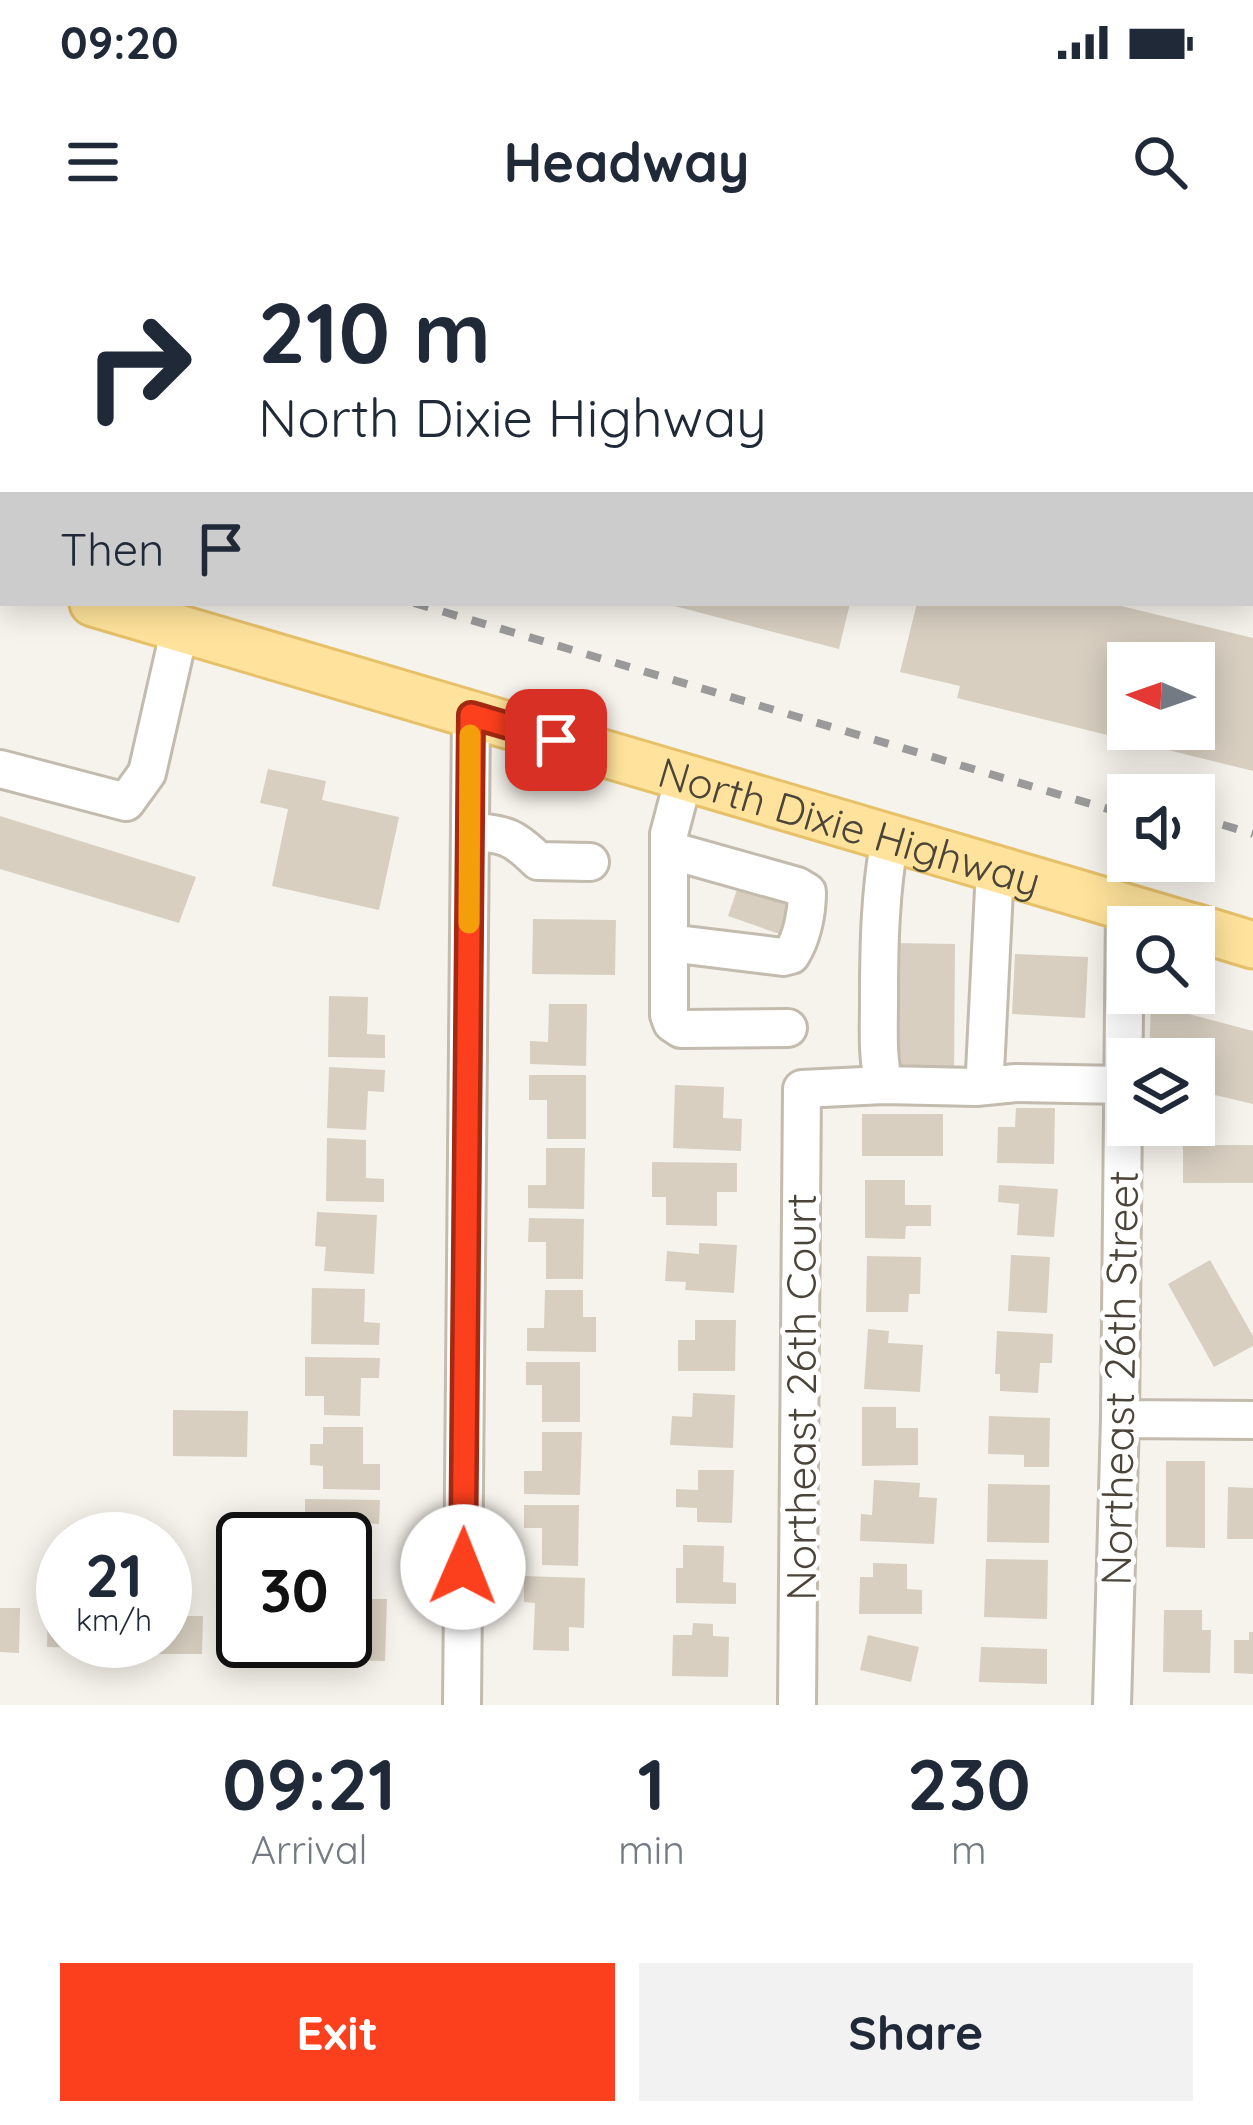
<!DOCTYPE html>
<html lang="en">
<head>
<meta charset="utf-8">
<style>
	:root { --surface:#fff; --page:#f2f2f3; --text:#1f2937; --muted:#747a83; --accent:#fc3f1d }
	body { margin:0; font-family:Quicksand,sans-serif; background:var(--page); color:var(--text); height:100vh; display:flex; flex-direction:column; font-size:45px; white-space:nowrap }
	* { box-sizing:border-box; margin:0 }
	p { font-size:39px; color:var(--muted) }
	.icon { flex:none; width:66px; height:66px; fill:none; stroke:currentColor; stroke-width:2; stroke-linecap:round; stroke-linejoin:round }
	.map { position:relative; height:1465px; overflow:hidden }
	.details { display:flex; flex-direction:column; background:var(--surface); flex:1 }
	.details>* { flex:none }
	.top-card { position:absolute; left:0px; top:0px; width:1254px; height:366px; box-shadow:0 6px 30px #0003; background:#fff; color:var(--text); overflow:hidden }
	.needle { width:78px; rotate:272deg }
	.controls { position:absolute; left:1107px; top:402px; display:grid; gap:24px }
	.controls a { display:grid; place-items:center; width:108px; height:108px; border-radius:0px; background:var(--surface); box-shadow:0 6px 30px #0003; font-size:60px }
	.speed { position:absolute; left:36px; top:1272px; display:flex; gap:24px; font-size:60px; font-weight:700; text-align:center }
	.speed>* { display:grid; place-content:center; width:156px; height:156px; border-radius:50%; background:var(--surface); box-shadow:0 6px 30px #0003; line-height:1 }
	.speed small { font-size:30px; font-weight:400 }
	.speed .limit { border:6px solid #111; border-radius:18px; background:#fff; color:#111 }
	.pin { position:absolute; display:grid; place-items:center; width:102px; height:102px; color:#fff; margin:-51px; border-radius:24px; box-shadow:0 6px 18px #0006 }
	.me { position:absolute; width:132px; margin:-66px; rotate:1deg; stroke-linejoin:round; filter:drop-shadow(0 0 9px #0008) }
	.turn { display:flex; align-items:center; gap:42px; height:252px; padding:0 60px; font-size:54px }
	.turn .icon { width:156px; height:156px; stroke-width:2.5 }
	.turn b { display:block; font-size:84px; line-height:102px }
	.then { display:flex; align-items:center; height:114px; padding:0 60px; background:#0003; gap:24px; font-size:45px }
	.eta { display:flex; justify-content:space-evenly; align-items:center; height:204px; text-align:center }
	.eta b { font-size:72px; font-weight:700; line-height:84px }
	.action { display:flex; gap:24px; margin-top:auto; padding:24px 60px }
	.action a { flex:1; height:138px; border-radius:0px; background:var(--accent); color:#fff; font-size:48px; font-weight:700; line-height:138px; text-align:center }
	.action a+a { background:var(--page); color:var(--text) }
	.status { display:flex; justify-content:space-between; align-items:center; height:84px; padding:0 60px; background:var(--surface); direction:ltr }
	.status svg { height:33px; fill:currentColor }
	header { display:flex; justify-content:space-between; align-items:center; height:156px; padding:0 60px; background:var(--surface); font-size:54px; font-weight:700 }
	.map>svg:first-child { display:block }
</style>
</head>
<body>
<div class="status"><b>09:20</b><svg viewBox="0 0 49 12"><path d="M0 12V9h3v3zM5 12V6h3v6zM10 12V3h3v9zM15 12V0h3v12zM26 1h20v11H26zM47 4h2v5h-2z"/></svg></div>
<header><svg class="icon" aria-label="menu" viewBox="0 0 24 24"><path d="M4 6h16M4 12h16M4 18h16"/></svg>Headway<svg class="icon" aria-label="search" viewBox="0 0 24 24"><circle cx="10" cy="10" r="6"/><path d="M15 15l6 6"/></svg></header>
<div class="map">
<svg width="1253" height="1465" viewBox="0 0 1253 1465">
	<rect width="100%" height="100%" fill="#f6f3ec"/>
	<path fill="#d8cfc1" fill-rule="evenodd" d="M 663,363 L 850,363 L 839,409 Z
		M 917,363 L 1109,363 L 1253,398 L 1253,531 L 957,458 L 960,446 L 900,432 ZM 1128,423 L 1194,423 L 1194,489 L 1128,489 Z
		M 268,529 L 326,541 L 322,560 L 399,577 L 379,670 L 272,646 L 288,569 L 260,563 Z
		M 0,576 L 196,637 L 179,683 L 0,629 Z
		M 741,638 L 801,660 L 788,697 L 728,676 Z
		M 533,679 L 616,680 L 615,735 L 532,734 Z
		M 895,703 L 955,704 L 954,833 L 893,832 Z
		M 1015,714 L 1088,717 L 1085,778 L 1012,774 Z
		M 329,756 L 368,757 L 367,794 L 385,795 L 385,818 L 328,817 Z
		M 549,764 L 587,764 L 586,826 L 530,824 L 530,801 L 548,802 Z
		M 1151,764 L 1253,791 L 1253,864 L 1194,850 L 1194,819 L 1149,819 Z
		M 329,827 L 385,830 L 384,852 L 368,851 L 366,890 L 327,888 Z
		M 529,835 L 586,835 L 586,899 L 547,899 L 547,860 L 529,860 Z
		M 675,845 L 724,847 L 723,878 L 742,879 L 741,911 L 673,908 Z
		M 1016,868 L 1055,868 L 1054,924 L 997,923 L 998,887 L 1015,887 Z
		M 862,874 L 943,874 L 943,916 L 862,916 Z
		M 327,898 L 366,900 L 366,938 L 384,939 L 384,962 L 326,961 Z
		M 1183,905 L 1253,905 L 1253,943 L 1183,943 Z
		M 546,908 L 585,908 L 584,969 L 528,968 L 528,945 L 546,945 Z
		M 652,922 L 737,923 L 737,952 L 717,952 L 717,986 L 666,985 L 666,957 L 652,957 Z
		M 865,940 L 905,940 L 905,965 L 931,965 L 931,986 L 906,986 L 905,999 L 865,998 Z
		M 999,945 L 1058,949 L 1054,997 L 1017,995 L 1019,964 L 998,962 Z
		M 317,972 L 377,975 L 374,1034 L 324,1031 L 326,1007 L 315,1006 Z
		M 529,978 L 584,979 L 583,1039 L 546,1039 L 546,1002 L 528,1002 Z
		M 699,1003 L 737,1005 L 734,1053 L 685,1050 L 686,1042 L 665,1041 L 667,1011 L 699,1014 Z
		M 1011,1015 L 1050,1017 L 1047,1073 L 1008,1071 Z
		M 867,1016 L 921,1017 L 920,1054 L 909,1054 L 908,1072 L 866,1072 Z
		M 1210,1020 L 1253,1096 L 1253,1106 L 1214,1127 L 1168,1044 Z
		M 312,1048 L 365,1049 L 364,1082 L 380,1083 L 379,1105 L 311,1104 Z
		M 545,1050 L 583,1050 L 583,1077 L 596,1077 L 596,1112 L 527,1111 L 527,1088 L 544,1088 Z
		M 695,1080 L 736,1080 L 735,1131 L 678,1131 L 678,1100 L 695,1100 Z
		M 868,1089 L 889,1091 L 888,1103 L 923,1105 L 920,1152 L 864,1149 Z
		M 997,1091 L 1053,1094 L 1052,1123 L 1040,1123 L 1038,1153 L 1000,1151 L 1000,1134 L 995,1134 Z
		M 305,1117 L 380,1118 L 379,1138 L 361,1138 L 360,1176 L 324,1175 L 324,1156 L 305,1156 Z
		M 526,1122 L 580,1122 L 580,1182 L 542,1182 L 542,1145 L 526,1145 Z
		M 693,1153 L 735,1155 L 733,1208 L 670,1205 L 672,1176 L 692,1177 Z
		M 862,1167 L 896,1167 L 896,1188 L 918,1188 L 918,1225 L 862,1226 Z
		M 173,1170 L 248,1171 L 247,1217 L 173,1216 Z
		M 989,1176 L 1050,1178 L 1049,1227 L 1024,1227 L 1024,1215 L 988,1214 Z
		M 323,1187 L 363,1187 L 363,1224 L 380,1224 L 380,1250 L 323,1249 L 323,1226 L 310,1225 L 310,1204 L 323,1204 Z
		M 542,1192 L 582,1192 L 580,1255 L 524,1254 L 524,1231 L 542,1231 Z
		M 1166,1221 L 1205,1221 L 1205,1308 L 1166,1307 Z
		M 698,1230 L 734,1230 L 732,1283 L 697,1282 L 697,1268 L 676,1267 L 676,1249 L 698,1250 Z
		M 874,1240 L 920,1243 L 919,1257 L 937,1258 L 934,1304 L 860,1301 L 861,1274 L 872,1275 Z
		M 988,1244 L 1050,1245 L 1049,1303 L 987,1302 Z
		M 1228,1247 L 1253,1248 L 1253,1299 L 1227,1299 Z
		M 305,1259 L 380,1260 L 379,1284 L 360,1283 L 359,1322 L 345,1322 L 345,1299 L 305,1299 Z
		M 524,1265 L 579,1265 L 578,1326 L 542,1325 L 542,1288 L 524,1288 Z
		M 683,1305 L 724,1306 L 723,1342 L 736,1343 L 736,1364 L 676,1363 L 676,1328 L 683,1328 Z
		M 986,1319 L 1048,1320 L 1047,1379 L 984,1377 Z
		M 873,1323 L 907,1324 L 907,1349 L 922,1350 L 922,1374 L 859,1374 L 860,1337 L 873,1337 Z
		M 524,1336 L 585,1338 L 584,1388 L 569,1387 L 569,1411 L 533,1410 L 535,1363 L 524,1362 Z
		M 231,1348 L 243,1349 L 243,1401 L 300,1401 L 299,1422 L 273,1421 L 273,1411 L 228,1409 Z
		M 48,1351 L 63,1352 L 63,1401 L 105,1401 L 105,1408 L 47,1407 Z
		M 165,1356 L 179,1357 L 179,1376 L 203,1376 L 202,1414 L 136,1414 L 136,1401 L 165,1401 Z
		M 349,1359 L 387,1359 L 385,1421 L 319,1420 L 320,1401 L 345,1401 Z
		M 0,1368 L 20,1368 L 19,1413 L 0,1412 Z
		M 1164,1370 L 1202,1370 L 1202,1390 L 1211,1390 L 1210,1433 L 1163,1432 Z
		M 693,1383 L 713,1384 L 713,1396 L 729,1397 L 728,1437 L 672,1436 L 673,1395 L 692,1395 Z
		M 1249,1392 L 1253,1392 L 1253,1434 L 1234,1433 L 1234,1400 L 1249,1400 Z
		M 868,1395 L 919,1407 L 911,1442 L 860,1430 Z
		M 981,1407 L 1047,1409 L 1047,1444 L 979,1442 Z"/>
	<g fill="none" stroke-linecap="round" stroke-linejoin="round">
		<defs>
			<path id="minor" d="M 277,0 L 287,3
				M 675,0 L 675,3
				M 328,3 L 328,0
				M 514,3 L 514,0
				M 857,3 L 857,0
				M 1035,3 L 1035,0
				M 1251,16 L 1253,16
				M 1251,284 L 1253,285
				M 0,529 L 126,562 L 147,533 L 180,388
				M 684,537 L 669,594 L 669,775 L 672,783 L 681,789 L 788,788
				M 470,592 C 504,593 514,597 538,621 L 590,622
				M 669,703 L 783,717 L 791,715 C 802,698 807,673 807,652 L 797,646 L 669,610
				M 884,845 C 877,817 879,789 879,760 C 879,705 880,652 890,598
				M 982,845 L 985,832 L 995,629
				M 1120,1179 L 1253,1180
				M 462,1465 L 471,474
				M 797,1465 L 802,849 L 884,845 L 976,847 L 1016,843 L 1123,845
				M 1112,1465 L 1120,1179 L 1125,667"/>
			<g id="major">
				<path d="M 0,336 L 3,337"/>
				<path id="s1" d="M 93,363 L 1193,687"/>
				<path d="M 1194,687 L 1253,705"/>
			</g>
		</defs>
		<use href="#minor" stroke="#c2bbae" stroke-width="42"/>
		<use href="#major" stroke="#e6c16a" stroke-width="51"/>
		<use href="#minor" stroke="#fff" stroke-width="36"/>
		<use href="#major" stroke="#ffe39c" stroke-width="45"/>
		<path stroke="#9a9a9a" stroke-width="8" stroke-dasharray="15 15" stroke-linecap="butt" d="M 0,221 L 3,222
			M 0,240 L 3,241
			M 414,363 L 1128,575
			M 1194,576 L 1253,594"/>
	</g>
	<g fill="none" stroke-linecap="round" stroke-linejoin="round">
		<defs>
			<path id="route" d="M 463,1327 L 471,475 L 556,500"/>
		</defs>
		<use href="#route" stroke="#a42913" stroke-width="30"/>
		<use href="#route" stroke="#fc3f1d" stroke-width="21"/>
		<path stroke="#f59e0b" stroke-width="21" d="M 469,683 L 470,495"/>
	</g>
	<g text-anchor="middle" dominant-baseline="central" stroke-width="10" stroke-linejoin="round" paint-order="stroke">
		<g font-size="42" fill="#4b4439" stroke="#fff">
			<text stroke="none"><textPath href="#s1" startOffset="789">North Dixie Highway</textPath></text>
			<text transform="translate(1119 1138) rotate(-89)">Northeast 26th Street</text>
			<text transform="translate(800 1157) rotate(-90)">Northeast 26th Court</text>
		</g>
	</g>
</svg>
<div class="controls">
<a><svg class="needle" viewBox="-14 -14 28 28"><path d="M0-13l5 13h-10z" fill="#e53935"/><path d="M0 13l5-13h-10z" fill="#747a83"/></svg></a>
<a><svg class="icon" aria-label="sound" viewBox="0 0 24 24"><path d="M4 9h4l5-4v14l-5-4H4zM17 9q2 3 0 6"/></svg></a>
<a><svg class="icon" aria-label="search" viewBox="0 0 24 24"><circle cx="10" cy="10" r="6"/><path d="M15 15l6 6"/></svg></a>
<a><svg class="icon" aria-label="layers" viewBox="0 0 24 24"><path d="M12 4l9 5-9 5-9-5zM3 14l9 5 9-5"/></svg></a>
</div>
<div class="speed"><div>21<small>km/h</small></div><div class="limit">30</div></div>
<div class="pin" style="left:556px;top:500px;background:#d93025"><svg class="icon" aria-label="arrive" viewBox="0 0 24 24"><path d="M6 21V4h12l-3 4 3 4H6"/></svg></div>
<svg class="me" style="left:463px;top:1327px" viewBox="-20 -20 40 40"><circle r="19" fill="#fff"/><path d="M0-13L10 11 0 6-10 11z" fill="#fc3f1d"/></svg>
<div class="top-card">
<div class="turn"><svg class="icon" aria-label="right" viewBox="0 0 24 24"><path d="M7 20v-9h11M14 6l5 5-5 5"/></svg><div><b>210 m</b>North Dixie Highway</div></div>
<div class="then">Then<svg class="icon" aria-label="arrive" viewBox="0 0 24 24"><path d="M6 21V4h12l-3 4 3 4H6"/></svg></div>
</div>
</div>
<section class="details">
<div class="eta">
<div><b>09:21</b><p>Arrival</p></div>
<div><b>1</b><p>min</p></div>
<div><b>230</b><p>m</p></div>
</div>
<div class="action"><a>Exit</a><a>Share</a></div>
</section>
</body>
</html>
